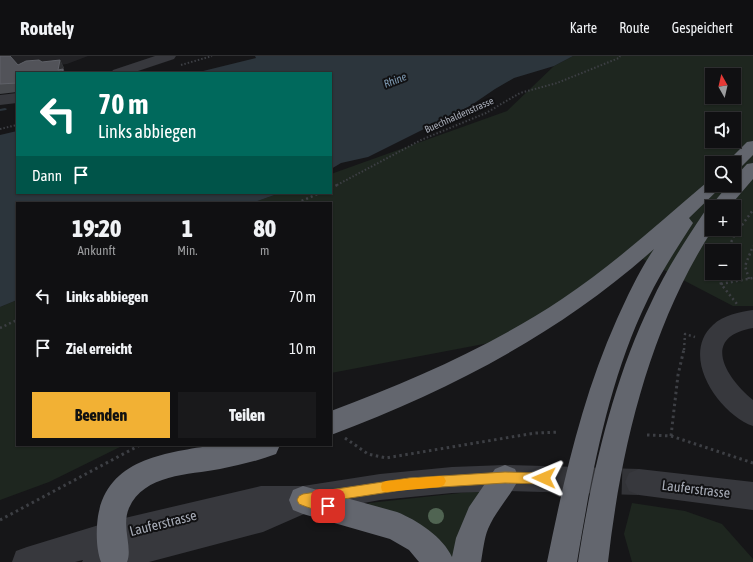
<!DOCTYPE html>
<html lang="de">
<head>
<meta charset="utf-8">
<style>
	:root { --surface:#101012; --page:#19191b; --text:#f1f3f6; --muted:#9c9d9f; --line:#303032; --accent:#f2b134 }
	body { margin:0; font-family:"Asap Condensed",sans-serif; background:var(--page); color:var(--text); height:100vh; display:flex; flex-direction:column; font-size:15px; white-space:nowrap }
	* { box-sizing:border-box; margin:0 }
	p { font-size:13px; color:var(--muted) }
	.icon { flex:none; width:22px; height:22px; fill:none; stroke:currentColor; stroke-width:2; stroke-linecap:round; stroke-linejoin:round }
	.map { position:relative; flex:1; overflow:hidden }
	.sheet { position:absolute; left:16px; top:146px; width:316px; height:244px; display:flex; flex-direction:column; background:var(--surface); border-radius:0px; box-shadow:0 1px 3px #0004,0 0 0 1px var(--line) }
	.sheet>* { flex:none }
	.banner { position:absolute; left:16px; top:16px; width:316px; height:122px; border-radius:0px; box-shadow:0 1px 3px #0004,0 0 0 1px var(--line); background:#00695c; color:#fff; overflow:hidden }
	.needle { width:26px; rotate:352deg }
	.tools { position:absolute; left:705px; top:12px; display:grid; gap:8px }
	.tools a { display:grid; place-items:center; width:36px; height:36px; border-radius:0px; background:var(--surface); box-shadow:0 1px 3px #0004,0 0 0 1px var(--line); font-size:20px }
	.pin { position:absolute; display:grid; place-items:center; width:34px; height:34px; color:#fff; margin:-17px; border-radius:8px; box-shadow:0 2px 6px #0006 }
	.me { position:absolute; width:44px; margin:-22px; rotate:271deg; stroke-linejoin:round; filter:drop-shadow(0 0 3px #0008) }
	.turn { display:flex; align-items:center; gap:14px; height:84px; padding:0 16px; font-size:18px }
	.turn .icon { width:52px; height:52px; stroke-width:2.5 }
	.turn b { display:block; font-size:28px; line-height:34px }
	.then { display:flex; align-items:center; height:38px; padding:0 16px; background:#0003; gap:8px; font-size:15px }
	.eta { display:flex; justify-content:space-evenly; align-items:center; height:68px; text-align:center }
	.eta b { font-size:24px; font-weight:800; line-height:28px }
	.button { display:flex; gap:8px; margin-top:auto; padding:8px 16px }
	.button a { flex:1; height:46px; border-radius:0px; background:var(--accent); color:#111; font-size:16px; font-weight:800; line-height:46px; text-align:center }
	.button a+a { background:var(--page); color:var(--text) }
	ul { padding:0; list-style:none }
	li { display:flex; align-items:center; gap:12px; height:52px; padding:0 16px }
	li div { flex:1 }
	li b { display:block; font-size:15px }
	li em { font-style:normal }
	header { display:flex; align-items:center; gap:24px; box-sizing:border-box; height:56px; padding:0 20px; background:var(--surface); border-bottom:1px solid var(--line) }
	header strong { font-size:19px }
	nav { display:flex; gap:22px; margin-inline-start:auto; font-size:14px }
	.map>svg:first-child { display:block }
</style>
</head>
<body>
<header>
<strong>Routely</strong>
<nav><a>Karte</a><a>Route</a><a>Gespeichert</a></nav>
</header>
<div class="map">
<svg width="753" height="506" viewBox="0 0 753 506">
	<rect width="100%" height="100%" fill="#161618"/>
	<path fill="#222225" d="M 0,0 L 88,0 L 67,8 L 0,15 Z"/>
	<path fill="#1e261f" fill-rule="evenodd" d="M 573,0 L 753,0 L 753,250 L 733,250 L 635,199 L 520,281 L 331,317 L 331,147 L 252,147 L 280,137 L 331,137 L 331,118 L 507,55 L 554,10 ZM 712,19 L 734,19 L 734,41 L 712,41 ZM 712,63 L 734,63 L 734,85 L 712,85 ZM 712,107 L 734,107 L 734,129 L 712,129 ZM 712,151 L 734,151 L 734,173 L 712,173 ZM 712,195 L 734,195 L 734,217 L 712,217 Z
		M 17,244 L 17,389 L 124,389 L 49,426 L 0,444 L 0,251 Z
		M 479,435 L 480,435 L 456,506 L 366,450 L 369,447 Z
		M 632,447 L 685,455 L 722,468 L 753,503 L 753,506 L 632,506 L 624,478 Z"/>
	<path fill="#2c353c" d="M 255,0 L 573,0 L 554,10 L 514,22 L 495,33 L 470,50 L 368,101 L 341,107 L 331,113 L 331,17 L 195,17 L 256,2 Z
		M 17,75 L 17,137 L 280,137 L 252,147 L 17,147 L 17,244 L 0,251 L 0,79 Z"/>
	<g fill="none" stroke-linecap="round" stroke-linejoin="round">
		<path fill="#2c353c" fill-rule="evenodd" d="M 5,52 L 7,53 L 6,54 L 0,55 L 0,53 Z"/>
		<path stroke="#333438" stroke-width="26" stroke-dasharray="26 13" stroke-linecap="butt" d="M 544,423 L 639,426"/>
		<path stroke="#3d3f44" stroke-width="2" stroke-dasharray="1.5 2" stroke-linecap="butt" d="M 181,9 L 212,0
			M 0,73 L 17,69
			M 337,129 L 421,84 L 486,57 L 520,37 L 557,27 L 619,2 L 620,0"/>
		<path stroke="#3d3f44" stroke-width="2.5" stroke-dasharray="2 3" stroke-linecap="butt" d="M 331,132 L 339,128
			M 297,147 L 320,137
			M 727,195 L 734,180 L 753,154
			M 717,217 L 721,228 L 737,248
			M 749,223 L 745,210 L 753,190
			M 721,228 L 753,222
			M 0,272 L 17,264
			M 684,294 L 685,278 L 695,281"/>
		<path stroke="#3d3f44" stroke-width="3" stroke-dasharray="2.5 3.5" stroke-linecap="butt" d="M 647,379 L 671,380 L 753,407
			M 671,380 L 678,319 L 684,293
			M 345,382 L 368,398 L 386,402 L 535,377 L 559,376
			M 0,464 L 140,389"/>
		<path fill="#37383d" fill-rule="evenodd" d="M 155,0 L 176,0 L 174,3 L 132,17 L 111,17 L 113,14 Z
			M 17,37 L 17,47 L 0,49 L 0,39 Z
			M 753,254 L 753,272 C 700,281 726,322 753,344 L 753,370 C 719,358 679,300 713,269 C 723,259 740,256 753,254 Z
			M 505,409 L 544,410 L 554,414 L 558,423 L 554,432 L 544,436 L 505,435 L 452,437 L 380,444 L 304,458 L 263,476 L 149,506 L 82,506 L 83,504 L 75,506 L 12,506 L 16,495 L 27,491 L 112,465 L 261,430 L 303,430 L 380,418 L 452,411 Z
			M 639,413 L 753,426 L 753,454 L 639,439 L 629,435 L 625,426 L 629,417 Z"/>
		<path fill="#63666e" fill-rule="evenodd" d="M 753,85 L 753,99 L 740,112 L 734,113 L 734,107 L 726,107 L 747,86 Z
			M 753,107 L 753,123 L 729,151 L 712,151 L 712,173 L 713,173 C 650,270 621,391 608,506 L 578,506 C 591,421 613,324 651,247 C 666,214 685,185 705,155 L 711,154 L 710,151 L 728,129 L 734,129 L 734,122 L 747,108 Z
			M 712,125 L 712,129 L 720,129 L 721,131 L 689,162 L 693,167 C 677,192 661,216 648,243 C 608,325 592,417 577,506 L 547,506 C 564,423 582,341 617,263 C 628,239 639,215 654,193 C 559,278 450,334 331,379 L 331,355 C 411,325 490,291 562,243 C 613,209 659,167 706,127 Z
			M 214,389 L 280,389 L 276,398 C 258,405 239,409 220,413 C 189,419 144,418 129,452 C 121,470 133,492 127,506 L 101,506 C 96,493 96,474 98,460 C 108,402 166,397 214,389 Z
			M 505,409 L 515,413 L 519,422 C 511,440 496,454 488,473 C 484,483 483,495 481,506 L 419,506 L 409,494 L 390,483 L 303,458 L 293,454 L 289,444 L 293,434 L 303,430 L 397,456 C 417,464 443,481 452,501 L 456,482 L 469,451 L 495,413 Z"/>
	</g>
	<circle fill="#506452" cx="436" cy="460" r="8"/>
	<path fill="#47494d" d="M 0,0 L 18,9 L 60,4 L 64,12 L 64,14 L 17,17 L 17,36 L 0,38 Z"/>
	<path fill="#2f3033" d="M 60,4 L 64,12 L 64,14 L 65,17 L 60,17 L 58,14 Z"/>
	<path fill="#525359" stroke="#5f6168" d="M 0,0 L 10,0 L 18,9 L 26,5 L 39,4 L 42,6 L 60,4 L 58,14 L 63,13 L 63,17 L 17,17 L 17,27 L 0,28 Z"/>
	<path fill="#f2b134" stroke="#9d7322" d="M 505,416 L 544,417 L 548,419 L 550,422 L 548,426 L 544,428 L 505,427 L 409,433 L 330,445 L 333,450 L 332,454 C 323,458 307,451 299,448 L 297,444 L 299,440 L 303,438 L 409,422 Z"/>
	<path fill="#f59e0b" d="M 440,420 L 444,421 L 446,425 L 444,429 L 440,431 L 386,436 L 382,435 L 381,431 L 382,427 L 386,425 Z"/>
	<g text-anchor="middle" dominant-baseline="central" stroke-width="4" stroke-linejoin="round" paint-order="stroke">
		<g font-size="10" fill="#a8adb8" stroke="#111113">
			<text transform="translate(459 59) rotate(-24)">Buechhaldenstrasse</text>
		</g>
		<g font-size="11" font-style="italic" fill="#7f9bb3" stroke="#111113">
			<text transform="translate(395 24) rotate(-21)">Rhine</text>
		</g>
		<g font-size="14" fill="#a8adb8" stroke="#111113">
			<text transform="translate(696 433) rotate(7)">Lauferstrasse</text>
			<text transform="translate(163 467) rotate(-14)">Lauferstrasse</text>
		</g>
	</g>
</svg>
<div class="tools">
<a><svg class="needle" viewBox="-14 -14 28 28"><path d="M0-13l5 13h-10z" fill="#e53935"/><path d="M0 13l5-13h-10z" fill="#9c9d9f"/></svg></a>
<a><svg class="icon" aria-label="sound" viewBox="0 0 24 24"><path d="M4 9h4l5-4v14l-5-4H4zM17 9q2 3 0 6"/></svg></a>
<a><svg class="icon" aria-label="search" viewBox="0 0 24 24"><circle cx="10" cy="10" r="6"/><path d="M15 15l6 6"/></svg></a>
<a>+</a>
<a>−</a>
</div>
<div class="pin" style="left:328px;top:450px;background:#d93025"><svg class="icon" aria-label="arrive" viewBox="0 0 24 24"><path d="M6 21V4h12l-3 4 3 4H6"/></svg></div>
<svg class="me" style="left:544px;top:422px" viewBox="-20 -20 40 40"><path d="M0-17L14 15 0 8-14 15z" fill="#f2b134" stroke="#fff" stroke-width="4"/></svg>
<div class="banner">
<div class="turn"><svg class="icon" aria-label="left" viewBox="0 0 24 24"><path d="M17 20v-9H6M10 6l-5 5 5 5"/></svg><div><b>70 m</b>Links abbiegen</div></div>
<div class="then">Dann<svg class="icon" aria-label="arrive" viewBox="0 0 24 24"><path d="M6 21V4h12l-3 4 3 4H6"/></svg></div>
</div>
<section class="sheet">
<div class="eta">
<div><b>19:20</b><p>Ankunft</p></div>
<div><b>1</b><p>Min.</p></div>
<div><b>80</b><p>m</p></div>
</div>
<ul>
<li><svg class="icon" aria-label="left" viewBox="0 0 24 24"><path d="M17 20v-9H6M10 6l-5 5 5 5"/></svg><div><b>Links abbiegen</b></div><em>70 m</em></li>
<li><svg class="icon" aria-label="arrive" viewBox="0 0 24 24"><path d="M6 21V4h12l-3 4 3 4H6"/></svg><div><b>Ziel erreicht</b></div><em>10 m</em></li>
</ul>
<div class="button"><a>Beenden</a><a>Teilen</a></div>
</section>
</div>
</body>
</html>
